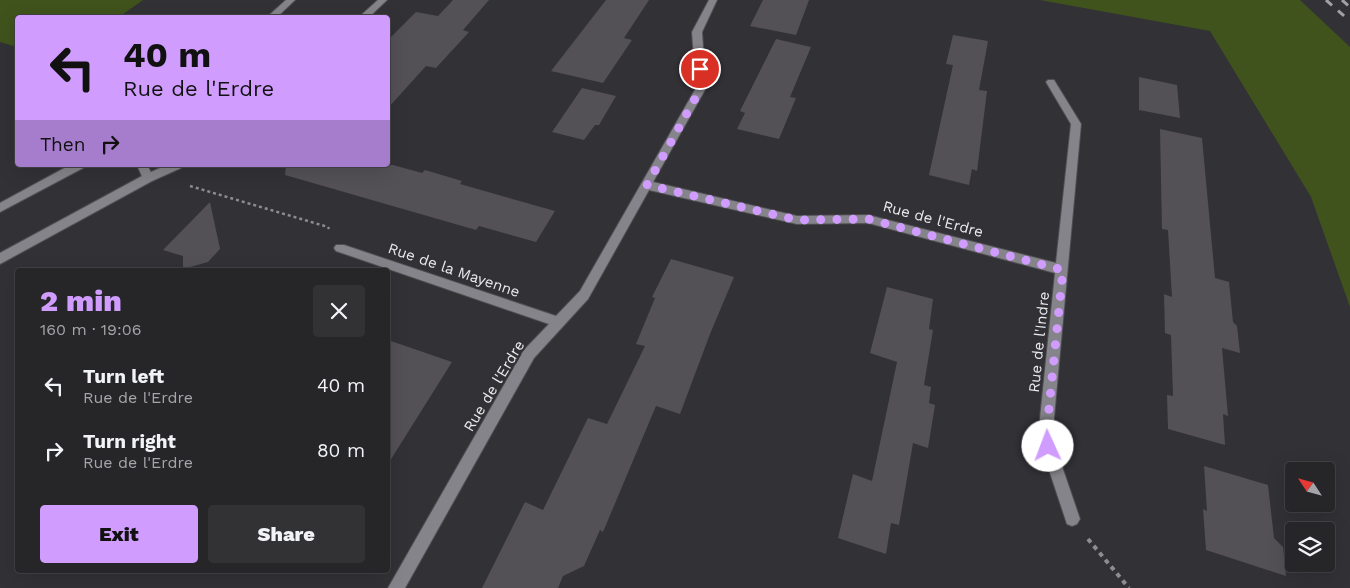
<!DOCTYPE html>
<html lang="en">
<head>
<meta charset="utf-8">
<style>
	:root { --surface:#262528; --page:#323134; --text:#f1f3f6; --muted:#a4a5a8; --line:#424245; --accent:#d09dff }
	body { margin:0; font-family:"Work Sans",sans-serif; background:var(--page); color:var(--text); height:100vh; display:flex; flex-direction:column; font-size:19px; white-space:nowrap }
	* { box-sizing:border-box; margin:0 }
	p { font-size:16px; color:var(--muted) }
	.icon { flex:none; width:28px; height:28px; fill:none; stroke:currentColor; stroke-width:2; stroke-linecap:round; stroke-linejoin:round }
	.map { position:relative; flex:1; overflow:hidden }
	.panel { position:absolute; left:15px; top:268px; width:375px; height:305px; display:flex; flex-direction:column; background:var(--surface); border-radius:5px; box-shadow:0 5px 20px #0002,0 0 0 1px var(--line) }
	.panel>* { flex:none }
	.banner { position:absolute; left:15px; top:15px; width:375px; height:152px; border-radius:5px; box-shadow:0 5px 20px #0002,0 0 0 1px var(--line); background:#d09dff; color:#111; overflow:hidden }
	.needle { width:32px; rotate:306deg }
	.controls { position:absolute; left:1285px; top:462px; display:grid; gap:10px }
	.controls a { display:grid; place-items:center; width:50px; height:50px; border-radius:5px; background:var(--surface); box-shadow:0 5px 20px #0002,0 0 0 1px var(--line); font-size:25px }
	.pin { position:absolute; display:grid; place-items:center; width:42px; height:42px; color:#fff; margin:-21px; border:2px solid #fff; border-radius:50%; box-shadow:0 1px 5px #0007 }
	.me { position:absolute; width:55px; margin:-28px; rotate:358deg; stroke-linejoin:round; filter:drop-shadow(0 0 4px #0008) }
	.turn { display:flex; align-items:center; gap:18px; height:105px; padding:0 25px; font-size:22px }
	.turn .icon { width:65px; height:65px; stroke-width:2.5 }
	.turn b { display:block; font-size:35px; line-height:42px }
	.then { display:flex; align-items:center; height:48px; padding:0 25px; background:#0003; gap:10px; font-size:19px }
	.round { display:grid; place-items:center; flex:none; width:52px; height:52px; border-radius:5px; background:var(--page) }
	.head { display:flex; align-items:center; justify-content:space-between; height:85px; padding:0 25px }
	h1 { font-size:30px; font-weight:800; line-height:38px; color:var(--accent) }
	.action { display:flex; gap:10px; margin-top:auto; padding:10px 25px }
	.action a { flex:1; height:58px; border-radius:5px; background:var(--accent); color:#111; font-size:20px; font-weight:800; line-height:58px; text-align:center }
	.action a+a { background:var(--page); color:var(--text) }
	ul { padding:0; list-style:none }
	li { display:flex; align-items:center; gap:15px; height:65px; padding:0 25px }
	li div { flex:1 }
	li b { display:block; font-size:19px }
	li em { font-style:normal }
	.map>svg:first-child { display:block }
</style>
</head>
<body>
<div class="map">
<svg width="1350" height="588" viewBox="0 0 1350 588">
	<rect width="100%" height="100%" fill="#323136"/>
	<path fill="#40531c" d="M 0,0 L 143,0 L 119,17 L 18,18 L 17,47 L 0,42 Z
		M 1040,0 L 1300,0 L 1350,47 L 1350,307 L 1311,197 L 1210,31 Z"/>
	<path fill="#535156" d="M 453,0 L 489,0 L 463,30 L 469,32 L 436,68 L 426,66 L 388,108 L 388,40 L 416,12 L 438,16 Z
		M 606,0 L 649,0 L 624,38 L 632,40 L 603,83 L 551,71 Z
		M 763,0 L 809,0 L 796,35 L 750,26 Z
		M 953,35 L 988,41 L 979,90 L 987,91 L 977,171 L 972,169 L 969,185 L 929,175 L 953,65 L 946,64 Z
		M 776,39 L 811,47 L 790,97 L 796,98 L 779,139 L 737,129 L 745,113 L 740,111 Z
		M 1139,77 L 1177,85 L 1180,118 L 1139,110 Z
		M 582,88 L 616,96 L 599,125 L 595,125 L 584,140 L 552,132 Z
		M 1160,129 L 1202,138 L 1215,278 L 1229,282 L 1233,322 L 1237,326 L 1240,353 L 1222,348 L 1228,416 L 1223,414 L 1225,445 L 1168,429 L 1167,395 L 1173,396 L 1171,335 L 1165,333 L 1164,294 L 1172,297 L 1168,230 L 1162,229 Z
		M 286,165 L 393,165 L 422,173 L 425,170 L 462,181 L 460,184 L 555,211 L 536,242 L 479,226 L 476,230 L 285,175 Z
		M 210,202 L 220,249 L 208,262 L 183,269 L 183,256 L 163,250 Z
		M 671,259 L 734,277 L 710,334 L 680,414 L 656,406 L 603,532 L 600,530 L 584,566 L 563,576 L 558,588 L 482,588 L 525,502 L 543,510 L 588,418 L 607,424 L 645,346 L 636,344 L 655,298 L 652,297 Z
		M 887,287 L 933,299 L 929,329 L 933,330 L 924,385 L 931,387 L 929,403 L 935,405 L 928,448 L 913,443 L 899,525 L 891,523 L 886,554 L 838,538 L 853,474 L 872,481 L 897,362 L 870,353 Z
		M 388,340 L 452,362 L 388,464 Z
		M 1204,466 L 1268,485 L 1274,538 L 1283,547 L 1286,576 L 1206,550 L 1203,509 L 1207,511 Z"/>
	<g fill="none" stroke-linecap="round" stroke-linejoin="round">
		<defs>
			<path id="lane" d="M 286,0 L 295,0 L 276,18 L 266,18 Z
				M 70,165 L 84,165 L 83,168 L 0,212 L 0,203 Z
				M 137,165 L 147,165 L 154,178 L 152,181 L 144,181 Z"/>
			<path id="street" d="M 378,0 L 387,0 L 368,18 L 358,18 Z
				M 709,0 L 717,0 L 702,32 L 706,88 L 653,182 L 797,216 L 868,215 L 1056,263 L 1071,124 L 1046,82 L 1048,80 L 1054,80 L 1081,124 L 1054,418 L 1055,446 L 1080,519 L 1077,524 L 1072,526 L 1067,524 L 1041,446 L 1040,418 L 1055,273 L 868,223 L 797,224 L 649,190 L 588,299 L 534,358 L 405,588 L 388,588 L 524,350 L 549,324 L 336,251 L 334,248 L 336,245 L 344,245 L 556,316 L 580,291 L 696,88 L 692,32 Z
				M 167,165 L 182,165 L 181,168 L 152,181 L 0,264 L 0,253 L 144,175 Z"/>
		</defs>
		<use href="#lane" stroke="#504f54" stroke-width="2"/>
		<use href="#street" stroke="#504f54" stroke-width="2"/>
		<path stroke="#8d8c90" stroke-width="2.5" stroke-dasharray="3 3" stroke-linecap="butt" d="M 190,186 L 328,227 L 329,229"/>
		<path stroke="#8d8c90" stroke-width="4" stroke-dasharray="4.5 4.5" stroke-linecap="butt" d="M 1088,539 L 1129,588"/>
		<use href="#lane" fill="#85848a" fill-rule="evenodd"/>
		<use href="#street" fill="#85848a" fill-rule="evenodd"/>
		<path stroke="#a1a1a5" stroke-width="3" stroke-dasharray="8 8" stroke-linecap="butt" d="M 1326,0 L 1350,21
			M 1342,0 L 1350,7"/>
	</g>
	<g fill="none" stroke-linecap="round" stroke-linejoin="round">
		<path stroke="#d09dff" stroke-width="9" stroke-dasharray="0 16.2" d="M 700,69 L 701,88 L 647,185 L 797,220 L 868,219 L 1063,270 L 1048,418 L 1048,446"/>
	</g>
	<g text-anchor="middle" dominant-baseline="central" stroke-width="4.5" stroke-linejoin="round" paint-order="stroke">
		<g font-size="15" fill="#eaeaed" stroke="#323136">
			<text transform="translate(933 219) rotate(15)">Rue de l'Erdre</text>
			<text transform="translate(454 270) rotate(19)">Rue de la Mayenne</text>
			<text transform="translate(1039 342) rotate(-84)">Rue de l'Indre</text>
			<text transform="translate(494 386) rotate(-59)">Rue de l'Erdre</text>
		</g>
	</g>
</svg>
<div class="controls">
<a><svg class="needle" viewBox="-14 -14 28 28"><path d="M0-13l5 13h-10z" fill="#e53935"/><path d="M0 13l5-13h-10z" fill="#a4a5a8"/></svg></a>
<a><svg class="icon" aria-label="layers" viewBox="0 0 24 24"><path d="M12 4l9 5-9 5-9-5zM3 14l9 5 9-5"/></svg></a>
</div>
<div class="pin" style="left:700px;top:69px;background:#d93025"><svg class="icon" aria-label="arrive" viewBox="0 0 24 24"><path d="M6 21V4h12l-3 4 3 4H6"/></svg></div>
<svg class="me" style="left:1048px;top:446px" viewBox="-20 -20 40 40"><circle r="19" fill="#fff"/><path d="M0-13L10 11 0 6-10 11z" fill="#d09dff"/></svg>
<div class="banner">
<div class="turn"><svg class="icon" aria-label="left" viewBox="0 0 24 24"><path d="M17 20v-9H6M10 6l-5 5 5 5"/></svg><div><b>40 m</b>Rue de l'Erdre</div></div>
<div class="then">Then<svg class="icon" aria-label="right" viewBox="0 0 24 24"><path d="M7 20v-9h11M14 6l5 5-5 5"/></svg></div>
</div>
<section class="panel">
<div class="head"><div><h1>2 min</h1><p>160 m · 19:06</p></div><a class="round"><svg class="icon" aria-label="close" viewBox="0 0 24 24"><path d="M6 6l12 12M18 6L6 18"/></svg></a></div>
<ul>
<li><svg class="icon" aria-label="left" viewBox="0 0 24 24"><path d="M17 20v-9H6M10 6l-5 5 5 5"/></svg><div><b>Turn left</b><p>Rue de l'Erdre</p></div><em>40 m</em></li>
<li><svg class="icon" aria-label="right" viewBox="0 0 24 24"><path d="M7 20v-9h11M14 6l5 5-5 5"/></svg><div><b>Turn right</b><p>Rue de l'Erdre</p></div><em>80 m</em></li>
</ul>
<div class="action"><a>Exit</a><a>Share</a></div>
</section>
</div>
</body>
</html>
